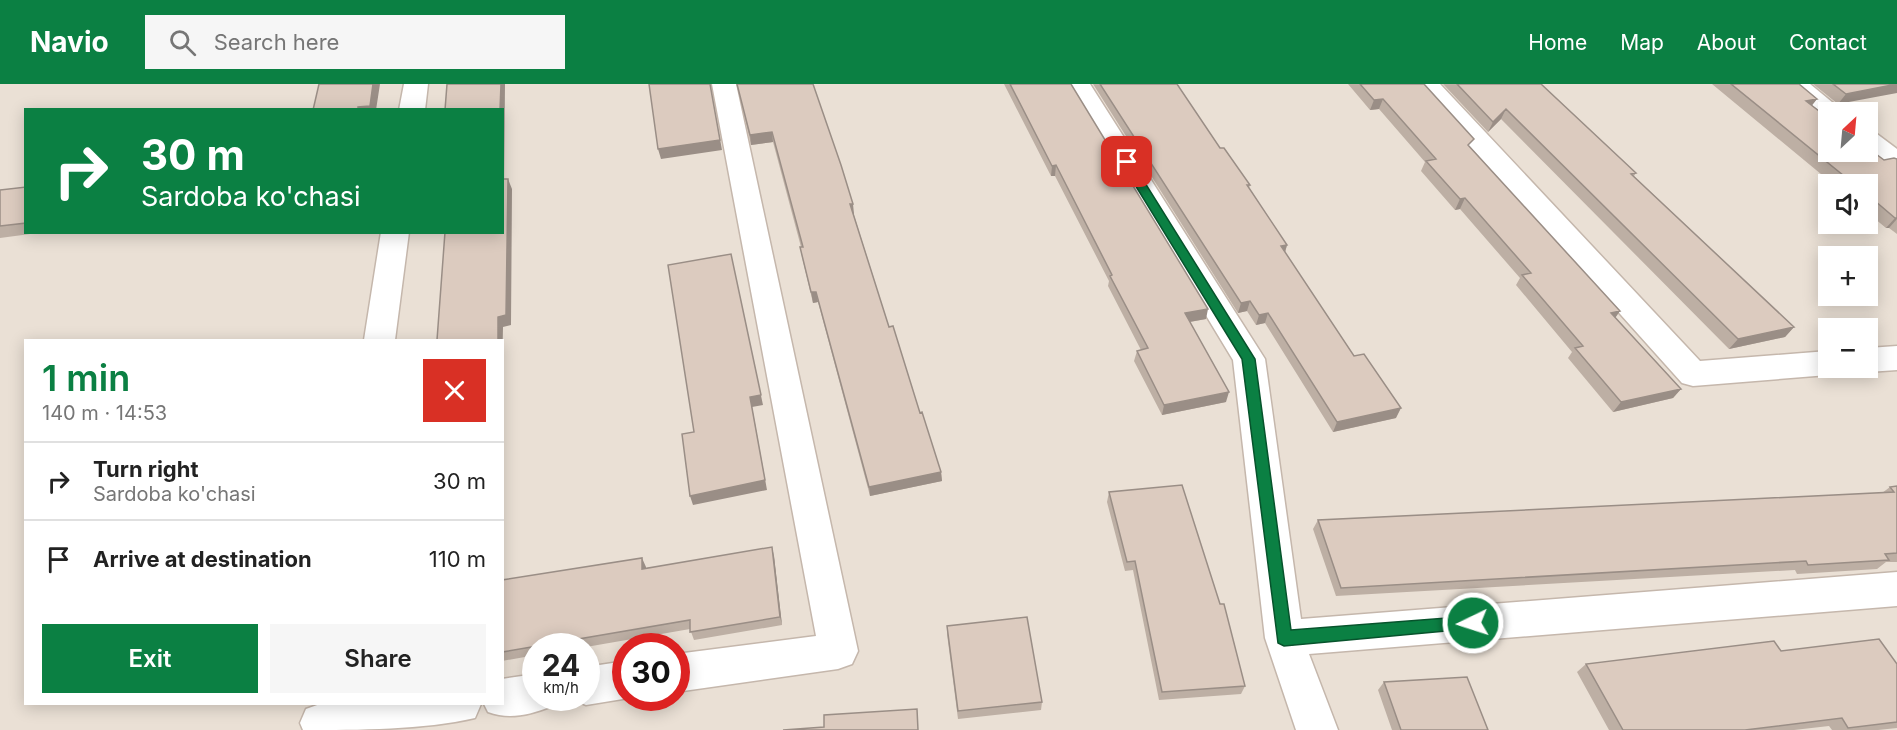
<!DOCTYPE html>
<html lang="en">
<head>
<meta charset="utf-8">
<style>
	:root { --surface:#fff; --page:#f6f6f6; --text:#222; --muted:#767676; --line:#e0e0e0; --accent:#0b8043 }
	body { margin:0; font-family:Inter,sans-serif; background:var(--page); color:var(--text); height:100vh; display:flex; flex-direction:column; font-size:22px; white-space:nowrap }
	* { box-sizing:border-box; margin:0 }
	p { font-size:20px; color:var(--muted) }
	.icon { flex:none; width:33px; height:33px; fill:none; stroke:currentColor; stroke-width:2; stroke-linecap:round; stroke-linejoin:round }
	.map { position:relative; flex:1; overflow:hidden }
	.sheet { position:absolute; left:24px; top:255px; width:480px; height:366px; display:flex; flex-direction:column; background:var(--surface); border-radius:0px; box-shadow:0 3px 15px #0003 }
	.sheet>* { flex:none }
	.hud { position:absolute; left:24px; top:24px; width:480px; height:126px; border-radius:0px; box-shadow:0 3px 15px #0003; background:#0b8043; color:#fff; overflow:hidden }
	.needle { width:39px; rotate:26deg }
	.fabs { position:absolute; left:1818px; top:18px; display:grid; gap:12px }
	.fabs a { display:grid; place-items:center; width:60px; height:60px; border-radius:0px; background:var(--surface); box-shadow:0 3px 15px #0003; font-size:30px }
	.speed { position:absolute; left:522px; top:549px; display:flex; gap:12px; font-size:30px; font-weight:700; text-align:center }
	.speed>* { display:grid; place-content:center; width:78px; height:78px; border-radius:50%; background:var(--surface); box-shadow:0 3px 15px #0003; line-height:1 }
	.speed small { font-size:15px; font-weight:400 }
	.speed .limit { border:9px solid #d22; background:#fff; color:#111 }
	.pin { position:absolute; display:grid; place-items:center; width:51px; height:51px; color:#fff; margin:-26px; border-radius:12px; box-shadow:0 3px 9px #0006 }
	.me { position:absolute; width:66px; margin:-33px; rotate:266deg; stroke-linejoin:round; filter:drop-shadow(0 0 4px #0008) }
	.turn { display:flex; align-items:center; gap:21px; height:126px; padding:0 18px; font-size:27px }
	.turn .icon { width:78px; height:78px; stroke-width:2.5 }
	.turn b { display:block; font-size:42px; line-height:51px }
	.round { display:grid; place-items:center; flex:none; width:63px; height:63px; border-radius:0px; background:var(--page) }
	.headline { display:flex; align-items:center; justify-content:space-between; height:102px; padding:0 18px }
	h1 { font-size:36px; font-weight:600; line-height:45px; color:var(--accent) }
	.primary-button { display:flex; gap:12px; margin-top:auto; padding:12px 18px }
	.primary-button a { flex:1; height:69px; border-radius:0px; background:var(--accent); color:#fff; font-size:24px; font-weight:600; line-height:69px; text-align:center }
	.primary-button a+a { background:var(--page); color:var(--text) }
	ul { padding:0; list-style:none }
	li { display:flex; align-items:center; gap:18px; height:78px; padding:0 18px; border-top:2px solid var(--line) }
	li div { flex:1 }
	li b { display:block; font-size:22px }
	li em { font-style:normal }
	header { display:flex; align-items:center; gap:36px; box-sizing:border-box; height:84px; padding:0 30px; background:var(--accent); color:#fff }
	header strong { font-size:28px }
	nav { display:flex; gap:33px; margin-inline-start:auto; font-size:21px }
	.search { width:420px; height:54px; background:var(--page); display:flex; align-items:center; gap:15px; box-sizing:border-box; padding:0 21px; border-radius:0px; color:var(--muted); font-size:22px }
	.map>svg:first-child { display:block }
</style>
</head>
<body>
<header>
<strong>Navio</strong>
<div class="search"><svg class="icon" aria-label="search" viewBox="0 0 24 24"><circle cx="10" cy="10" r="6"/><path d="M15 15l6 6"/></svg>Search here</div>
<nav><a>Home</a><a>Map</a><a>About</a><a>Contact</a></nav>
</header>
<div class="map">
<svg width="1897" height="646" viewBox="0 0 1897 646">
	<rect width="100%" height="100%" fill="#f6efe8"/>
	<path fill="#eae0d5" fill-rule="evenodd" d="M 0,0 L 1897,0 L 1897,646 L 0,646 ZM 26,26 L 502,26 L 502,148 L 26,148 ZM 1828,28 L 1868,28 L 1868,68 L 1828,68 ZM 1828,100 L 1868,100 L 1868,140 L 1828,140 ZM 1828,172 L 1868,172 L 1868,212 L 1828,212 ZM 1828,244 L 1868,244 L 1868,284 L 1828,284 ZM 26,256 L 502,256 L 502,620 L 26,620 ZM 536,562 L 586,562 L 586,614 L 536,614 ZM 626,562 L 676,562 L 676,614 L 626,614 Z"/>
	<g fill="none" stroke-linecap="round" stroke-linejoin="round">
		<defs>
			<path id="minor" d="M 404,0 L 428,0 L 425,26 L 399,26 Z
				M 712,0 L 736,0 L 858,567 L 852,580 L 838,585 L 676,608 L 676,570 L 816,552 Z
				M 1066,0 L 1090,0 L 1265,275 L 1301,535 L 1897,488 L 1897,522 L 1309,570 L 1338,646 L 1296,646 L 1265,554 L 1233,276 Z
				M 1414,0 L 1440,0 L 1700,277 L 1828,267 L 1828,284 L 1841,284 L 1839,287 L 1828,291 L 1693,302 L 1682,299 Z
				M 1782,0 L 1810,0 L 1844,28 L 1828,28 L 1828,35 L 1822,33 Z
				M 1868,48 L 1877,50 L 1897,65 L 1897,86 L 1888,84 L 1866,68 Z
				M 381,148 L 409,148 L 395,256 L 364,256 Z
				M 1897,262 L 1897,286 L 1868,288 L 1856,284 L 1868,284 L 1868,264 Z
				M 626,577 L 626,614 L 629,614 L 586,621 L 572,615 L 571,614 L 586,614 L 586,583 Z
				M 536,590 L 536,614 L 554,614 L 550,623 C 529,631 509,636 488,628 L 484,620 L 502,620 L 502,595 Z
				M 320,620 L 481,620 L 475,634 C 423,646 359,646 303,646 L 300,639 L 306,625 Z"/>
		</defs>
		<use href="#minor" stroke="#c5b7ac" stroke-width="3"/>
		<use href="#minor" fill="#fff" fill-rule="evenodd"/>
	</g>
	<path fill="#bdafa4" d="M 737,0 L 813,0 L 889,243 L 941,388 L 942,397 L 870,412 L 818,218 L 813,219 L 802,173 L 800,163 L 801,163 L 773,58 L 751,61 Z
		M 1004,0 L 1071,0 L 1206,235 L 1190,238 L 1226,318 L 1162,331 L 1134,277 L 1137,267 L 1141,266 L 1108,202 L 1109,197 L 1055,92 L 1051,92 Z
		M 1093,0 L 1177,0 L 1220,64 L 1250,101 L 1249,104 L 1287,161 L 1285,169 L 1396,334 L 1333,348 L 1265,239 L 1256,241 L 1247,227 L 1238,229 Z
		M 1348,0 L 1424,0 L 1470,64 L 1620,227 L 1615,233 L 1681,305 L 1673,314 L 1613,328 L 1568,274 L 1572,268 L 1516,201 L 1520,194 L 1460,125 L 1455,126 L 1421,87 L 1425,78 L 1379,25 L 1370,26 Z
		M 1443,0 L 1541,0 L 1636,89 L 1634,92 L 1794,243 L 1785,253 L 1729,265 L 1501,35 L 1488,48 Z
		M 1712,0 L 1799,0 L 1817,15 L 1812,21 L 1884,76 L 1897,75 L 1897,150 L 1889,144 L 1886,144 L 1868,129 L 1868,100 L 1833,100 Z
		M 1813,0 L 1897,0 L 1838,20 Z
		M 26,103 L 26,148 L 45,148 L 0,154 L 0,106 Z
		M 1897,402 L 1897,478 L 1886,478 L 1877,485 L 1797,490 L 1795,486 L 1336,512 L 1313,445 L 1318,436 L 1882,409 L 1890,403 Z
		M 1109,408 L 1245,602 L 1241,610 L 1159,616 L 1133,486 L 1125,487 L 1107,418 Z
		M 774,472 L 782,541 L 694,556 L 690,545 L 586,563 L 536,562 L 536,571 L 502,577 L 502,496 L 646,483 L 646,484 Z
		M 947,542 L 1042,618 L 1041,626 L 958,635 L 947,550 Z
		M 1781,567 L 1897,580 L 1897,644 L 1878,646 L 1832,646 L 1829,642 L 1794,646 L 1609,646 L 1577,588 L 1586,580 Z
		M 1384,598 L 1488,646 L 1392,646 L 1378,606 Z"/>
	<path fill="#9a8e86" d="M 373,0 L 380,0 L 376,26 L 358,26 L 358,23 Z
		M 501,0 L 505,0 L 504,106 L 502,103 L 502,26 L 500,26 Z
		M 710,0 L 722,66 L 661,75 L 658,65 Z
		M 1897,0 L 1897,9 L 1838,20 L 1846,10 Z
		M 1383,15 L 1379,25 L 1370,26 L 1374,16 Z
		M 1817,15 L 1809,25 L 1806,17 Z
		M 1506,25 L 1501,35 L 1488,48 L 1493,38 Z
		M 772,48 L 773,58 L 751,61 L 750,51 Z
		M 1056,81 L 1055,92 L 1051,92 L 1052,82 Z
		M 508,95 L 512,105 L 511,241 L 503,243 L 502,289 L 502,256 L 498,256 L 498,233 Z
		M 1465,114 L 1460,125 L 1455,126 L 1460,115 Z
		M 850,120 L 853,120 L 854,130 L 851,131 Z
		M 1895,134 L 1897,134 L 1897,135 L 1889,144 L 1886,144 Z
		M 1287,161 L 1284,171 L 1281,162 Z
		M 731,170 L 763,321 L 752,323 L 767,406 L 693,421 L 690,412 Z
		M 811,208 L 816,208 L 818,218 L 813,219 Z
		M 1250,217 L 1247,227 L 1238,229 L 1241,219 Z
		M 1208,225 L 1206,235 L 1183,239 L 1185,229 Z
		M 1620,227 L 1613,237 L 1611,229 Z
		M 1268,229 L 1265,239 L 1256,241 L 1259,231 Z
		M 1794,243 L 1785,253 L 1729,265 L 1738,255 Z
		M 1681,305 L 1673,314 L 1613,328 L 1621,318 Z
		M 1229,308 L 1226,318 L 1162,331 L 1164,321 Z
		M 1401,324 L 1396,334 L 1333,348 L 1337,338 Z
		M 941,388 L 942,397 L 870,412 L 869,403 Z
		M 772,463 L 774,472 L 782,541 L 780,533 Z
		M 642,474 L 646,483 L 646,494 L 642,485 Z"/>
	<path fill="#dccbbf" stroke="#9a8e86" stroke-width="1.5" d="M 319,0 L 373,0 L 370,22 L 358,23 L 358,26 L 313,26 Z
		M 447,0 L 501,0 L 500,26 L 445,26 Z
		M 649,0 L 710,0 L 720,56 L 658,65 Z
		M 737,0 L 813,0 L 841,81 L 853,120 L 850,120 L 889,243 L 893,242 L 920,329 L 922,328 L 941,388 L 869,403 L 816,208 L 811,208 L 800,163 L 803,163 L 772,48 L 750,51 Z
		M 1010,0 L 1071,0 L 1208,225 L 1185,229 L 1229,308 L 1164,321 L 1137,267 L 1148,264 L 1110,192 L 1112,191 L 1056,81 L 1052,82 Z
		M 1100,0 L 1177,0 L 1220,64 L 1224,64 L 1250,101 L 1247,101 L 1287,161 L 1281,162 L 1354,272 L 1364,270 L 1401,324 L 1337,338 L 1268,229 L 1259,231 L 1250,217 L 1241,219 Z
		M 1360,0 L 1424,0 L 1474,55 L 1468,61 L 1620,227 L 1611,229 L 1681,305 L 1621,318 L 1575,264 L 1583,262 L 1522,191 L 1531,189 L 1465,114 L 1460,115 L 1426,77 L 1436,75 L 1383,15 L 1374,16 Z
		M 1457,0 L 1541,0 L 1636,89 L 1631,90 L 1794,243 L 1738,255 L 1506,25 L 1493,38 Z
		M 1731,0 L 1799,0 L 1817,15 L 1806,17 L 1828,34 L 1828,68 L 1868,68 L 1868,64 L 1884,76 L 1894,74 L 1897,75 L 1897,134 L 1895,134 L 1868,111 L 1868,100 L 1854,100 Z
		M 1833,0 L 1897,0 L 1846,10 Z
		M 502,95 L 508,95 L 506,231 L 498,233 L 498,256 L 437,256 L 445,148 L 502,148 Z
		M 26,103 L 26,139 L 0,142 L 0,106 Z
		M 731,170 L 761,311 L 750,313 L 765,396 L 690,412 L 682,350 L 694,348 L 668,181 Z
		M 1182,401 L 1220,520 L 1224,520 L 1245,602 L 1162,608 L 1135,477 L 1127,478 L 1109,408 Z
		M 1897,402 L 1897,469 L 1885,470 L 1889,476 L 1808,481 L 1806,477 L 1341,504 L 1318,436 L 1894,408 L 1890,403 Z
		M 772,463 L 780,533 L 690,548 L 690,536 L 502,568 L 502,496 L 642,474 L 642,485 Z
		M 1027,533 L 1042,618 L 958,627 L 947,542 Z
		M 1879,555 L 1897,580 L 1897,638 L 1848,644 L 1842,634 L 1745,646 L 1623,646 L 1586,580 L 1774,557 L 1781,567 Z
		M 1467,593 L 1488,646 L 1401,646 L 1384,598 Z
		M 917,625 L 918,646 L 783,646 L 824,643 L 824,631 Z"/>
	<path fill="#0b8043" stroke="#07532c" stroke-width="1.5" d="M 1127,75 L 1132,78 L 1255,275 L 1291,546 L 1473,532 L 1478,534 L 1481,539 L 1478,544 L 1284,562 L 1278,559 L 1242,275 L 1121,78 Z"/>
</svg>
<div class="fabs">
<a><svg class="needle" viewBox="-14 -14 28 28"><path d="M0-13l5 13h-10z" fill="#e53935"/><path d="M0 13l5-13h-10z" fill="#767676"/></svg></a>
<a><svg class="icon" aria-label="sound" viewBox="0 0 24 24"><path d="M4 9h4l5-4v14l-5-4H4zM17 9q2 3 0 6"/></svg></a>
<a>+</a>
<a>−</a>
</div>
<div class="speed"><div>24<small>km/h</small></div><div class="limit">30</div></div>
<div class="pin" style="left:1127px;top:78px;background:#d93025"><svg class="icon" aria-label="arrive" viewBox="0 0 24 24"><path d="M6 21V4h12l-3 4 3 4H6"/></svg></div>
<svg class="me" style="left:1473px;top:539px" viewBox="-20 -20 40 40"><circle r="17" fill="#0b8043" stroke="#fff" stroke-width="3"/><path d="M0-11L8 9 0 5-8 9z" fill="#fff"/></svg>
<div class="hud">
<div class="turn"><svg class="icon" aria-label="right" viewBox="0 0 24 24"><path d="M7 20v-9h11M14 6l5 5-5 5"/></svg><div><b>30 m</b>Sardoba ko'chasi</div></div>
</div>
<section class="sheet">
<div class="headline"><div><h1>1 min</h1><p>140 m · 14:53</p></div><a class="round" style="background:#d93025;color:#fff"><svg class="icon" aria-label="close" viewBox="0 0 24 24"><path d="M6 6l12 12M18 6L6 18"/></svg></a></div>
<ul>
<li><svg class="icon" aria-label="right" viewBox="0 0 24 24"><path d="M7 20v-9h11M14 6l5 5-5 5"/></svg><div><b>Turn right</b><p>Sardoba ko'chasi</p></div><em>30 m</em></li>
<li><svg class="icon" aria-label="arrive" viewBox="0 0 24 24"><path d="M6 21V4h12l-3 4 3 4H6"/></svg><div><b>Arrive at destination</b></div><em>110 m</em></li>
</ul>
<div class="primary-button"><a>Exit</a><a>Share</a></div>
</section>
</div>
</body>
</html>
